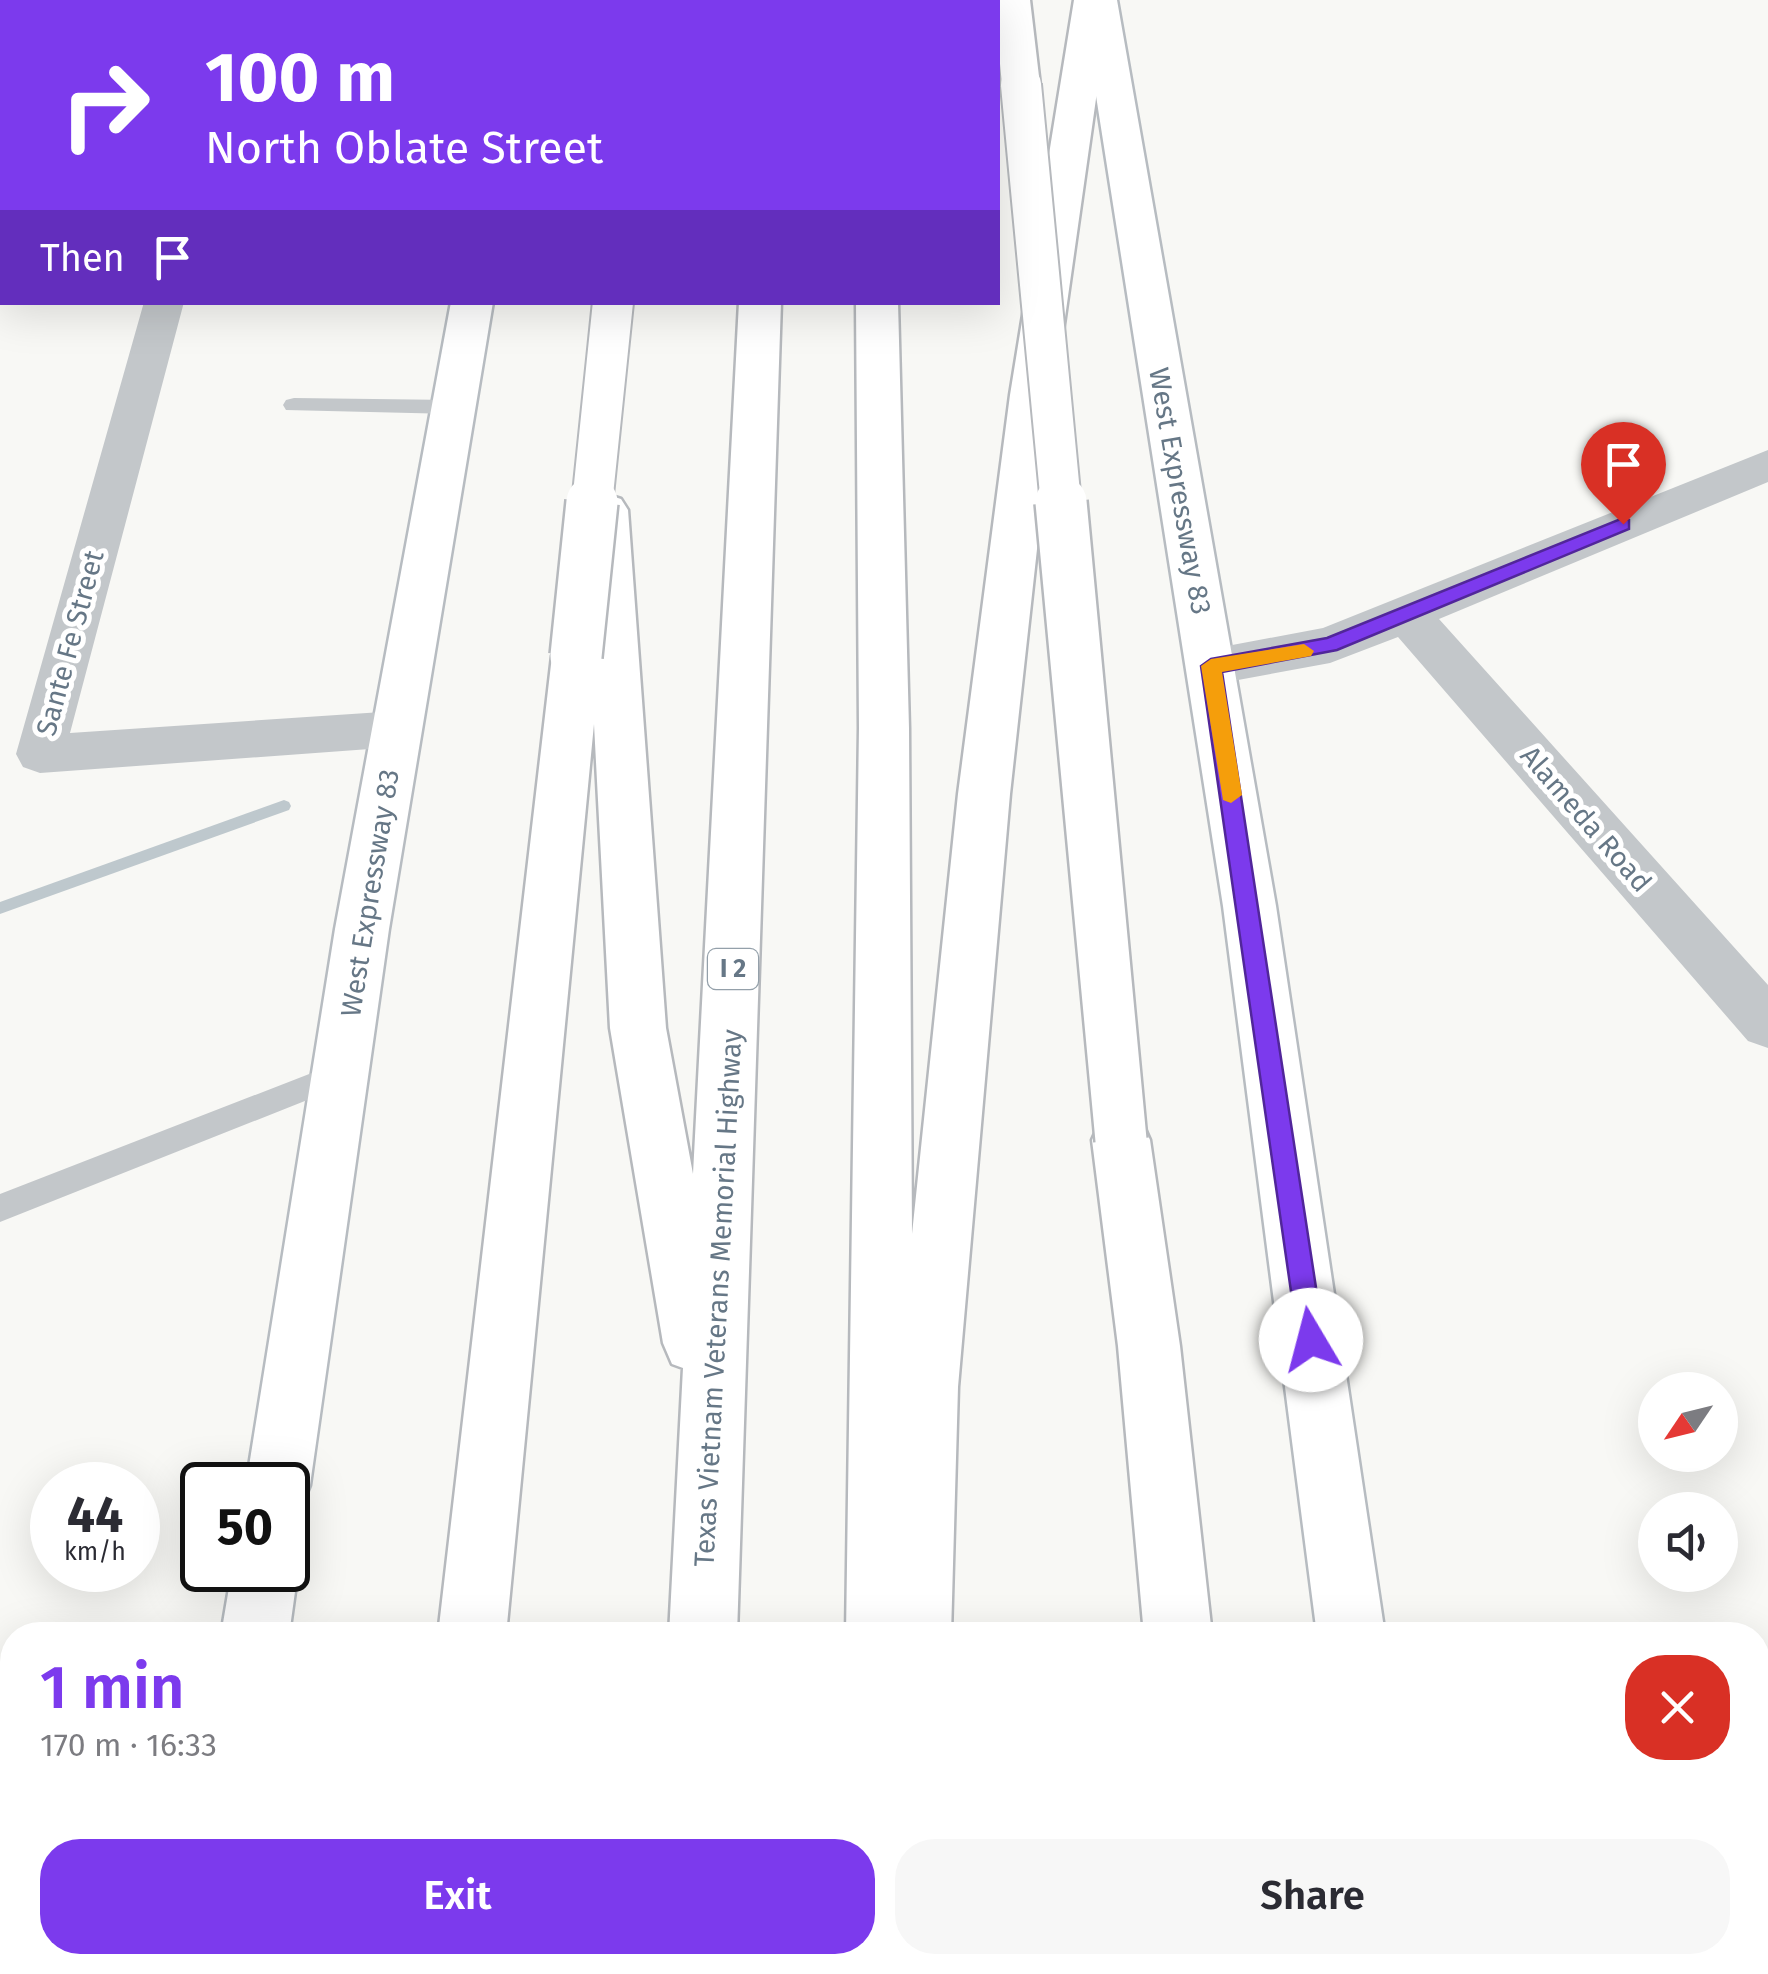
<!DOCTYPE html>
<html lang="en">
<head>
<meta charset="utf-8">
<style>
	:root { --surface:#fff; --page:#f7f7f7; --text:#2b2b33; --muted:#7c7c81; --accent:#7c3aed }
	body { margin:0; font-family:"Fira Sans",sans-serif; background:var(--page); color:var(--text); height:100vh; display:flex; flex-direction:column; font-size:38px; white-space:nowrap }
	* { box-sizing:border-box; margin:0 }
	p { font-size:32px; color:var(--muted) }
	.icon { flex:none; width:55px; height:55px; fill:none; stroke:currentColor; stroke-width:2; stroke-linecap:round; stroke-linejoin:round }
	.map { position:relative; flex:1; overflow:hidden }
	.panel { position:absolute; left:0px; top:1622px; width:1770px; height:352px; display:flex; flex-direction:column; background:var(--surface); border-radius:40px 40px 0 0; box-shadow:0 10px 40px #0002 }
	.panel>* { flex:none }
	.banner { position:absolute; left:0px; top:0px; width:1000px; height:305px; box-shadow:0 10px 40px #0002; background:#7c3aed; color:#fff; overflow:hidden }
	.needle { width:65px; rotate:235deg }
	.tools { position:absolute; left:1638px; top:1372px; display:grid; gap:20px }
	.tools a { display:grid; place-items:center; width:100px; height:100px; border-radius:50%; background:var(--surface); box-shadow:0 10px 40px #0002; font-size:50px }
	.speed { position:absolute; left:30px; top:1462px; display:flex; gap:20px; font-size:50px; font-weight:700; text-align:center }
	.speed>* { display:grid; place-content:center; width:130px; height:130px; border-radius:50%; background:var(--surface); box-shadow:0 10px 40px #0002; line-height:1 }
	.speed small { font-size:25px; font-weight:400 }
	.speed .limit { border:5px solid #111; border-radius:15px; background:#fff; color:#111 }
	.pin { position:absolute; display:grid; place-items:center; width:85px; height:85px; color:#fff; margin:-102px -42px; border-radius:50% 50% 50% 0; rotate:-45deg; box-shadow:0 0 10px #0007 }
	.pin .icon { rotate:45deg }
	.me { position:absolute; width:110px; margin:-55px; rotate:352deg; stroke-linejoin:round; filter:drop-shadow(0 0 8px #0008) }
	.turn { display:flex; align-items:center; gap:35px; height:210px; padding:0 40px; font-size:45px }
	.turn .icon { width:130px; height:130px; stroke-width:2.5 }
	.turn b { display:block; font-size:70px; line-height:85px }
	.then { display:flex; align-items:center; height:95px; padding:0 40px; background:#0003; gap:20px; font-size:38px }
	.round { display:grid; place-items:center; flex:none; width:105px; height:105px; border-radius:40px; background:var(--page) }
	.summary { display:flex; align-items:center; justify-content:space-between; height:170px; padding:0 40px }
	h1 { font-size:60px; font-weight:600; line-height:75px; color:var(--accent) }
	.cta { display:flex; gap:20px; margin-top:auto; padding:20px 40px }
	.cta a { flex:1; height:115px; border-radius:40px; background:var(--accent); color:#fff; font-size:40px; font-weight:600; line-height:115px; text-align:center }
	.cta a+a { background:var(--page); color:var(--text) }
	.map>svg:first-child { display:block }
</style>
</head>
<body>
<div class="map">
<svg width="1768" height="1974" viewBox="0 0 1768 1974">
	<rect width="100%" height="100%" fill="#f8f8f5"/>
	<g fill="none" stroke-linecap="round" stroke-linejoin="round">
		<path fill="#bec8cd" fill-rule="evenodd" d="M 284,800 L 289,802 L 291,806 L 289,810 L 0,914 L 0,902 Z"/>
		<defs>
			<path id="secondary" d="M 1081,0 L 1117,0 L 1276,906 L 1385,1635 L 1317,1635 L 1223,906 Z
				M 451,302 L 493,302 L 389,929 L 310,1485 L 301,1508 L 288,1513 L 288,1485 L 246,1485 L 335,929 Z
				M 289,1546 L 298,1570 L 289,1635 L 221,1635 L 232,1570 L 288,1570 Z
				M 168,1962 L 242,1962 L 240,1974 L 166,1974 Z
				M 1358,1962 L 1432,1962 L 1434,1974 L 1360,1974 Z"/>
			<path id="motorway" d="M 560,0 L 596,0 L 596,2 L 561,2 Z
				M 627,0 L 663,0 L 663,2 L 628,2 Z
				M 752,0 L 788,0 L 788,2 L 753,2 Z
				M 854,0 L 890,0 L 890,2 L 855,2 Z
				M 994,0 L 1030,0 L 1040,85 L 1034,93 L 1021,96 L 1008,93 L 1002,85 Z
				M 1074,0 L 1110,0 L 1054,395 L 1010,794 L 958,1387 L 951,1635 L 846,1635 L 859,728 L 856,302 L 898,302 L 909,728 L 912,1234 L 958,794 L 1010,395 Z
				M 739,302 L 781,302 L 737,1635 L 669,1635 L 683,1368 L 672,1364 L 663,1343 L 610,1028 L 594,724 L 506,1635 L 438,1635 L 552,656 L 559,643 L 576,638 L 589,642 L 582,510 L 589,499 L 605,494 L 621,499 L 628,510 L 666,1028 L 693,1174 Z
				M 1121,1114 L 1142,1122 L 1150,1140 L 1180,1346 L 1212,1635 L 1144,1635 L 1118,1346 L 1092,1140 L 1100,1122 Z
				M 400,1962 L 474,1962 L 473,1974 L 399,1974 Z
				M 651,1962 L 725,1962 L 725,1974 L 651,1974 Z
				M 860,1962 L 934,1962 L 935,1974 L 861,1974 Z
				M 1174,1962 L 1248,1962 L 1249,1974 L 1175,1974 Z"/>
		</defs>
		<use href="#secondary" stroke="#b7bcc1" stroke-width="5"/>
		<use href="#motorway" stroke="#b6b9bd" stroke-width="5"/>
		<path fill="#c3c7ca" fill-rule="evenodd" d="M 294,398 L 453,400 L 464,407 L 453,414 L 286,410 L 283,405 L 286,400 Z
			M 340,1062 L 350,1065 L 354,1074 L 350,1083 L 0,1222 L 0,1194 Z"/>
		<path fill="#c3c7ca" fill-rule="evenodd" d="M 47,0 L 81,0 L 82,2 L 48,2 Z
			M 144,302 L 184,302 L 70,733 L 397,711 L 414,716 L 421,729 L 414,742 L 397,747 L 40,773 L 23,767 L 16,754 Z"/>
		<path fill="#c3c7ca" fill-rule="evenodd" d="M 1768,450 L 1768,482 L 1439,619 L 1768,985 L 1768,1048 L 1748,1041 L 1398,637 L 1330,663 L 1211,685 L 1194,680 L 1187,667 L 1194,654 L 1211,649 L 1323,628 Z"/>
		<use href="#secondary" fill="#fff" fill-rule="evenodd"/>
		<use href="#motorway" fill="#fff" fill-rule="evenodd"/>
		<defs>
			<path id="motorway-bridge-far1" d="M 1021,85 L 1061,504
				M 592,504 L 613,302"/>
			<path id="motorway-bridge" d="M 1061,502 L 1121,1140
				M 576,656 L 592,502"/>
		</defs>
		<use href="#motorway-bridge-far1" stroke="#b6b9bd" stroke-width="44" stroke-linecap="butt"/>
		<use href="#motorway-bridge" stroke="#b6b9bd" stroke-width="56" stroke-linecap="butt"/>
		<use href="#motorway-bridge-far1" stroke="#fff" stroke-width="40"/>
		<use href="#motorway-bridge" stroke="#fff" stroke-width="51"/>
	</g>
	<path fill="#7c3aed" stroke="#51269a" stroke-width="2.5" d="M 1623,518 L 1629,520 L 1629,529 L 1337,650 L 1222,672 L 1324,1340 L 1320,1348 L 1311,1352 L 1302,1348 L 1298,1340 L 1201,666 L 1211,659 L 1327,638 Z"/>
	<path fill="#f59e0b" d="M 1304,644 L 1314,651 L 1311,656 L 1222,672 L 1242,795 L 1231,803 L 1223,800 L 1201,666 L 1211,659 Z"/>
	<g text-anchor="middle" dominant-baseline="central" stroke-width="10" stroke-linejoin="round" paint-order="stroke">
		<rect fill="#fff" stroke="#94a0aa" stroke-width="2.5" x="708" y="949" width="50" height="40" rx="8"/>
		<g font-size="25" font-weight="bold" fill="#667786">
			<text x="733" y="969">I 2</text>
		</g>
		<g font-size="28" fill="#667786" stroke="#fff">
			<text transform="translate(1180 491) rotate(80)">West Expressway 83</text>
			<text transform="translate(70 643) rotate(-75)">Sante Fe Street</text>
			<text transform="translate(1586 819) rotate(49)">Alameda Road</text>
			<text transform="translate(370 893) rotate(-81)">West Expressway 83</text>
			<text transform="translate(718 1298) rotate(-87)">Texas Vietnam Veterans Memorial Highway</text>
		</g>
	</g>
</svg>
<div class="tools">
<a><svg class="needle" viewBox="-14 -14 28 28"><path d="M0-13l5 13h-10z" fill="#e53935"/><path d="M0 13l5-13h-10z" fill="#7c7c81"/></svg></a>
<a><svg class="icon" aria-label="sound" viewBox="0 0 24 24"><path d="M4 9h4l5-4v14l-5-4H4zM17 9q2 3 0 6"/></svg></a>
</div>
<div class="speed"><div>44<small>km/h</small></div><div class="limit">50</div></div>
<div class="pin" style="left:1623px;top:524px;background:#d93025"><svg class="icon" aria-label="arrive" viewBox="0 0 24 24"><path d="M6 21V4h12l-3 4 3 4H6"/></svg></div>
<svg class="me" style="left:1311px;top:1340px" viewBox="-20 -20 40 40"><circle r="19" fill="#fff"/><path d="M0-13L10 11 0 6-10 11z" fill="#7c3aed"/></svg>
<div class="banner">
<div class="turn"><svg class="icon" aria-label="right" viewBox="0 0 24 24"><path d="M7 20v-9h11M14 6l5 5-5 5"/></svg><div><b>100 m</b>North Oblate Street</div></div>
<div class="then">Then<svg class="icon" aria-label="arrive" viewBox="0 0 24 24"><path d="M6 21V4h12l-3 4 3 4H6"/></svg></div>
</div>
<section class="panel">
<div class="summary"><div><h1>1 min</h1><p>170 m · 16:33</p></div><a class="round" style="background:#d93025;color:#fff"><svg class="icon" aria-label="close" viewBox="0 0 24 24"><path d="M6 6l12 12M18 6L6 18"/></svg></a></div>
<div class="cta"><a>Exit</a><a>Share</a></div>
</section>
</div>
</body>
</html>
